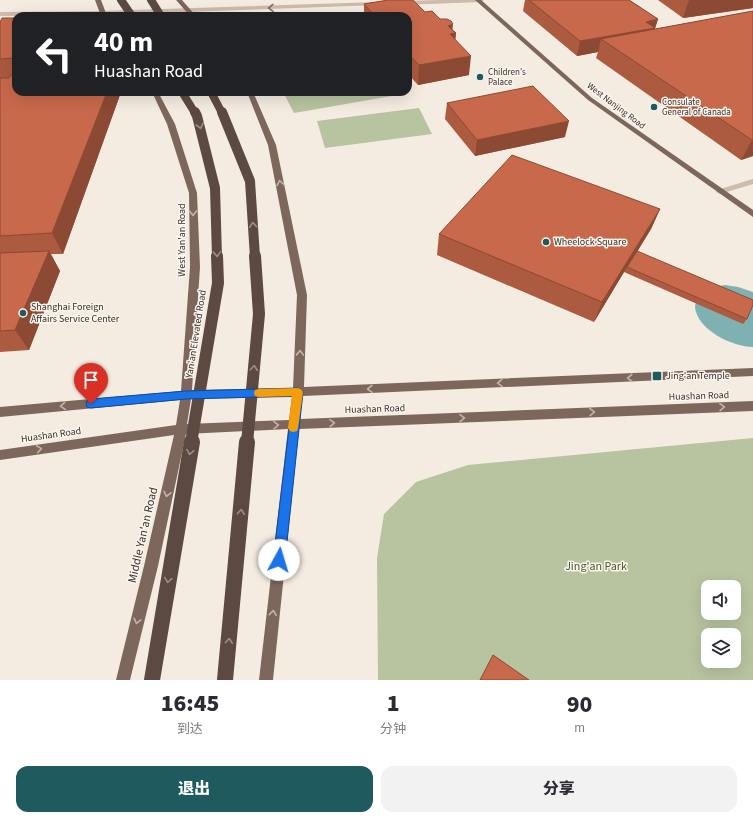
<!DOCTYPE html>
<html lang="zh">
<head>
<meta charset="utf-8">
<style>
	:root { --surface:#fff; --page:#f2f2f3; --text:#2b2b33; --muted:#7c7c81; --accent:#1f5a5e }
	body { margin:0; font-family:"Source Sans 3","Noto Sans SC",sans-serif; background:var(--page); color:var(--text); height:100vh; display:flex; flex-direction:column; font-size:15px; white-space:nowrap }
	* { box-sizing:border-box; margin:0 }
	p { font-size:13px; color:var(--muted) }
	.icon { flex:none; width:22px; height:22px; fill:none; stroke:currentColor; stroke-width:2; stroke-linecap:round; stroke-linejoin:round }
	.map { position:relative; height:680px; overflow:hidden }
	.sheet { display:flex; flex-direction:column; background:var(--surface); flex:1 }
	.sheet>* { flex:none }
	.top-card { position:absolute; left:12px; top:12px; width:400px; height:84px; border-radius:12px; box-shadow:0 4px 16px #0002; background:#202124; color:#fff; overflow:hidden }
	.fabs { position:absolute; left:701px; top:580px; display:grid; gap:8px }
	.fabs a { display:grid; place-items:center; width:40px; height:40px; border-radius:8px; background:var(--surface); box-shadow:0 4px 16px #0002; font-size:20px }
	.pin { position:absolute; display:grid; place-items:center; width:34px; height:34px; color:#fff; margin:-41px -17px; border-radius:50% 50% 50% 0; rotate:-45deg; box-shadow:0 0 4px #0007 }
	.pin .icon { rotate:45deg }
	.me { position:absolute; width:44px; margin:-22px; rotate:6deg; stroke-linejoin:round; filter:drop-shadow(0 0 3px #0008) }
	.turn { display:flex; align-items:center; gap:14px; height:84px; padding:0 16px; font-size:18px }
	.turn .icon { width:52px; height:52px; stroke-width:2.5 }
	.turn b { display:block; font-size:28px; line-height:34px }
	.eta { display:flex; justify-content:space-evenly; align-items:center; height:68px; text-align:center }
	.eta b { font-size:24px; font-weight:800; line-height:28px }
	.button { display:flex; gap:8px; margin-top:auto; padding:8px 16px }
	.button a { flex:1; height:46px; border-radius:12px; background:var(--accent); color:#fff; font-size:16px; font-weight:800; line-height:46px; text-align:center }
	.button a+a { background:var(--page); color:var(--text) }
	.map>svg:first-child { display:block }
</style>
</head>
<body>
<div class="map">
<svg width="753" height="680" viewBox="0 0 753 680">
	<rect width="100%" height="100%" fill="#f4ebe1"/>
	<path fill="#b8c4a0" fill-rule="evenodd" d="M 283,92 L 390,92 L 392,96 L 294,113 Z
		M 419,108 L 432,134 L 325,148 L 317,121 Z
		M 753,438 L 753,680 L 378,680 L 377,558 L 384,514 L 416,482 L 468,465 ZM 708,587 L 734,587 L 734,613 L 708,613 ZM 708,635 L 734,635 L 734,661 L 708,661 Z"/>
	<path fill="#7fb0b2" d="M 725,285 L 738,287 L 753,292 L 753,347 C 733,347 697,330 695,307 C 695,305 696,301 697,298 L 713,287 Z"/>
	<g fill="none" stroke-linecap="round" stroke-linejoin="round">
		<path fill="#cdbbac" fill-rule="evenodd" d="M 439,0 L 484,0 L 481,2 L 403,5 L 400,3 L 403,1 Z
			M 377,2 L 379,3 L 379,5 L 102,15 L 0,16 L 0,12 L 102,11 Z
			M 753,179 L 753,184 L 720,194 L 716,192 L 717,190 Z"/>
		<path fill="#7d675c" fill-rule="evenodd" d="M 95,0 L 101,0 L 107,16 L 101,16 Z
			M 176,0 L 182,0 L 196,16 L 190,16 Z
			M 475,0 L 481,0 L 592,98 L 753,210 L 753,217 L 588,100 Z
			M 152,92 L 158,92 L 175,124 L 197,193 L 200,267 L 192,390 L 293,388 L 297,295 L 268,145 L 247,92 L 253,92 L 276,145 L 307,295 L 304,387 L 753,368 L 753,376 L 303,396 L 300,419 L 753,401 L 753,411 L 299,429 L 273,680 L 259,680 L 288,429 L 186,434 L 158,566 L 130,680 L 116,680 L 144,566 L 174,435 L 0,460 L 0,450 L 176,425 L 180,400 L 0,417 L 0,407 L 181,391 L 190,267 L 189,193 L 167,124 ZM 292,397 L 289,420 L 187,424 L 191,399 Z"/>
		<path stroke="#5c4a42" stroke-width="8" d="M 121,0 L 132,16
			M 151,0 L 161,16
			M 182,92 L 195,113
			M 211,92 L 222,113"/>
		<path stroke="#5c4a42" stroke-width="10" d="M 195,112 L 197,116 L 215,188 L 217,257
			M 222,112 L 250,181 L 255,257"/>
		<path stroke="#5c4a42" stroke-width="12" d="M 191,443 L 218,283 L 217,256
			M 247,443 L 259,314 L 255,256"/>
		<path stroke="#5c4a42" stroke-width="16" d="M 152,680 L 192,442
			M 225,680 L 247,442"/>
	</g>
	<path fill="#ac5a40" d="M 525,0 L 629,0 L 658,19 L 655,29 L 753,11 L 753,156 L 741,160 L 596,58 L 598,52 L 577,56 L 523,11 Z
		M 658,0 L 753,0 L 753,8 L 683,18 Z
		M 364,4 L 425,12 L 440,19 L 456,33 L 455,40 L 469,75 L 418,85 L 408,74 L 408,16 L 364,16 Z
		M 16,18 L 16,92 L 121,92 L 63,254 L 51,254 L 60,271 L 29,350 L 0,352 L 0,22 Z
		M 447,103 L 565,137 L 475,156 L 445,119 Z
		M 660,209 L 651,229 L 637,251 L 747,319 L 743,324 L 624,272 L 594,322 L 437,255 L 439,234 Z"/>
	<path fill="#8c4a34" d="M 689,0 L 753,0 L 753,8 L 683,18 Z
		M 658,19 L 650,43 L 601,39 L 598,52 L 577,56 L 580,41 L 646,22 Z
		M 453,24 L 452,34 L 456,33 L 454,52 L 448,53 L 448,26 Z
		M 471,56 L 469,75 L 418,85 L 419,65 Z
		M 107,92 L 121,92 L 63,254 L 52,233 Z
		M 569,121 L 565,137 L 475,156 L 477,140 Z
		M 752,140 L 753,140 L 753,156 L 741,160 Z
		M 660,209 L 651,229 L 628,267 L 627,267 L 594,322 L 602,302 Z
		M 49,251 L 60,271 L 29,350 L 15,330 Z"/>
	<path fill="#c8694b" stroke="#8c4a34" d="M 388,0 L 413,0 L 425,12 L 432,11 L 440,19 L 447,19 L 451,21 L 453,24 L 448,26 L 456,33 L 450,34 L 471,56 L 419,65 L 408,54 L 408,16 L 375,16 L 364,4 Z
		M 529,0 L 629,0 L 658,19 L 646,22 L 655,28 L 580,41 Z
		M 753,11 L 753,140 L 752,140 L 601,39 Z
		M 94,14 L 93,16 L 48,16 Z
		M 2,18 L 16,18 L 16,58 L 0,59 L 0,22 Z
		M 16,74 L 16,92 L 107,92 L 52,233 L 0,236 L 0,78 L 9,78 L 11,75 Z
		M 533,86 L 569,121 L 477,140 L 447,103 Z
		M 512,155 L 660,209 L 602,302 L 439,234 Z
		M 49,251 L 15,330 L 0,331 L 0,253 Z
		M 637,251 L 753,300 L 753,305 L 747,319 L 627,267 Z
		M 493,655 L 529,680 L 480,680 Z"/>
	<defs><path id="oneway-chevron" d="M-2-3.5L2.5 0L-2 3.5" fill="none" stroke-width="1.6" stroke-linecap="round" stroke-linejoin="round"/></defs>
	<use stroke="#7d6f65" href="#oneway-chevron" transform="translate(271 8) rotate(178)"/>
	<g stroke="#9c8e87">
		<use href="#oneway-chevron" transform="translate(200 126) rotate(76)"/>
		<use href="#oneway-chevron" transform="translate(253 225) rotate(-94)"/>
		<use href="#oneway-chevron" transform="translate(217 254) rotate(88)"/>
		<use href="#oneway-chevron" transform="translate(254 368) rotate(-85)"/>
		<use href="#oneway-chevron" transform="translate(190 452) rotate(99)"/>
		<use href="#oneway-chevron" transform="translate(241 512) rotate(-85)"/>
		<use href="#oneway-chevron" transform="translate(168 580) rotate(99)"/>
		<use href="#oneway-chevron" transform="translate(229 641) rotate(-85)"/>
	</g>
	<g stroke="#c2b5ac">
		<use href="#oneway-chevron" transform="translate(280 183) rotate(-101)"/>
		<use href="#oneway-chevron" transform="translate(193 213) rotate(89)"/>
		<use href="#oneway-chevron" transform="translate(300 353) rotate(-88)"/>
		<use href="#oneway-chevron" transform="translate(630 378) rotate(178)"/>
		<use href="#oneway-chevron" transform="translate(500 383) rotate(178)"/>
		<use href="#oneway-chevron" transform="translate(370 389) rotate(178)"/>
		<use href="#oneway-chevron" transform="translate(63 406) rotate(175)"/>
		<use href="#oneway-chevron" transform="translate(722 407) rotate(-2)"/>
		<use href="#oneway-chevron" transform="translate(592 412) rotate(-2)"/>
		<use href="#oneway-chevron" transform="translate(462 418) rotate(-2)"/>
		<use href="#oneway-chevron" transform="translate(332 423) rotate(-2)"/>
		<use href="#oneway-chevron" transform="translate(276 425) rotate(-2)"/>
		<use href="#oneway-chevron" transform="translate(39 449) rotate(-8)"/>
		<use href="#oneway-chevron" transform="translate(167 494) rotate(103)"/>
		<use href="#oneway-chevron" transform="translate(273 613) rotate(-84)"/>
		<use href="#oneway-chevron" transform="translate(137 621) rotate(104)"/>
	</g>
	<path fill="#1a73e8" stroke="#114b97" d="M 298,388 L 301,389 L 303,392 L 285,560 L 283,564 L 279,566 L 275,564 L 273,560 L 293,396 L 186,399 L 91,408 L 87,407 L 86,404 L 87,401 L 91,399 L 186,391 Z"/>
	<path fill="#f59e0b" d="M 298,388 L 301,389 L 303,392 L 298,428 L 297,431 L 293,432 L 290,431 L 288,428 L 292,396 L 259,397 L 255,396 L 254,393 L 255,390 L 259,389 Z"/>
	<g fill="#1f5a5e" stroke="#fbf5ee" stroke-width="1.5">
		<circle cx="480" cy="77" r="4"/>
		<circle cx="654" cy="107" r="4"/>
		<circle cx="546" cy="242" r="4"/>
		<circle cx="23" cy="313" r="4"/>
		<rect x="652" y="371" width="10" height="10" rx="2"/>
	</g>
	<g text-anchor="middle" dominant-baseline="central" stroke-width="3" stroke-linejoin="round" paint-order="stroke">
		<g font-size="9" fill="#3b302b" stroke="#fbf5ee" text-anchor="start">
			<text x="488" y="72">Children's<tspan x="488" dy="10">Palace</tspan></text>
			<text x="662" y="102">Consulate<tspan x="662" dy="10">General of Canada</tspan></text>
		</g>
		<g font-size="9" fill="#3b302b" stroke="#fbf5ee">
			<text transform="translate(616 106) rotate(37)">West Nanjing Road</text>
		</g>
		<g font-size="10" fill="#3b302b" stroke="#fbf5ee">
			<text transform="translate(182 240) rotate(-90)">West Yan'an Road</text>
			<text transform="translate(196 334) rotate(-81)">Yan'an Elevated Road</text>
			<text transform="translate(699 396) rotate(-2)">Huashan Road</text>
			<text transform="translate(375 409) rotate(-2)">Huashan Road</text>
			<text transform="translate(51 435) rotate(-8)">Huashan Road</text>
		</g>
		<g font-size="10" fill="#3b302b" stroke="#fbf5ee" text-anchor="start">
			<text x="554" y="242">Wheelock Square</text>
			<text x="31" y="307">Shanghai Foreign<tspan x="31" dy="12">Affairs Service Center</tspan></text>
			<text x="666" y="376">Jing'an Temple</text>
		</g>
		<g font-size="12" fill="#3b302b" stroke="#fbf5ee">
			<text transform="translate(143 535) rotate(-77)">Middle Yan'an Road</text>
		</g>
		<g font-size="12" fill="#4a5a2e" stroke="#fbf5ee">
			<text x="596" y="566">Jing'an Park</text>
		</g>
	</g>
</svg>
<div class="fabs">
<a><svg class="icon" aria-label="sound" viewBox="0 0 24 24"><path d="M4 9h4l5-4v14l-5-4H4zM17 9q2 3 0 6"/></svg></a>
<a><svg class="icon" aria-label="layers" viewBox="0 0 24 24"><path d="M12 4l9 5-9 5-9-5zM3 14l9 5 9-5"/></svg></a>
</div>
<div class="pin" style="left:91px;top:404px;background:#d93025"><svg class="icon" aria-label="arrive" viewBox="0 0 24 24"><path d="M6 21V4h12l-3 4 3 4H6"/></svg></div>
<svg class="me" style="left:279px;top:560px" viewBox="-20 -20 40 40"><circle r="19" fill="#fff"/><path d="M0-13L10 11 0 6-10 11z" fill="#1a73e8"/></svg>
<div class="top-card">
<div class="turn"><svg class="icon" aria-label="left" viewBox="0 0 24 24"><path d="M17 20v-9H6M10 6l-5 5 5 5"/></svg><div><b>40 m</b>Huashan Road</div></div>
</div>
</div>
<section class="sheet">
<div class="eta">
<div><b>16:45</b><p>到达</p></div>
<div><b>1</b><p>分钟</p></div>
<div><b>90</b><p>m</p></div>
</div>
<div class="button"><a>退出</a><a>分享</a></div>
</section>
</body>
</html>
